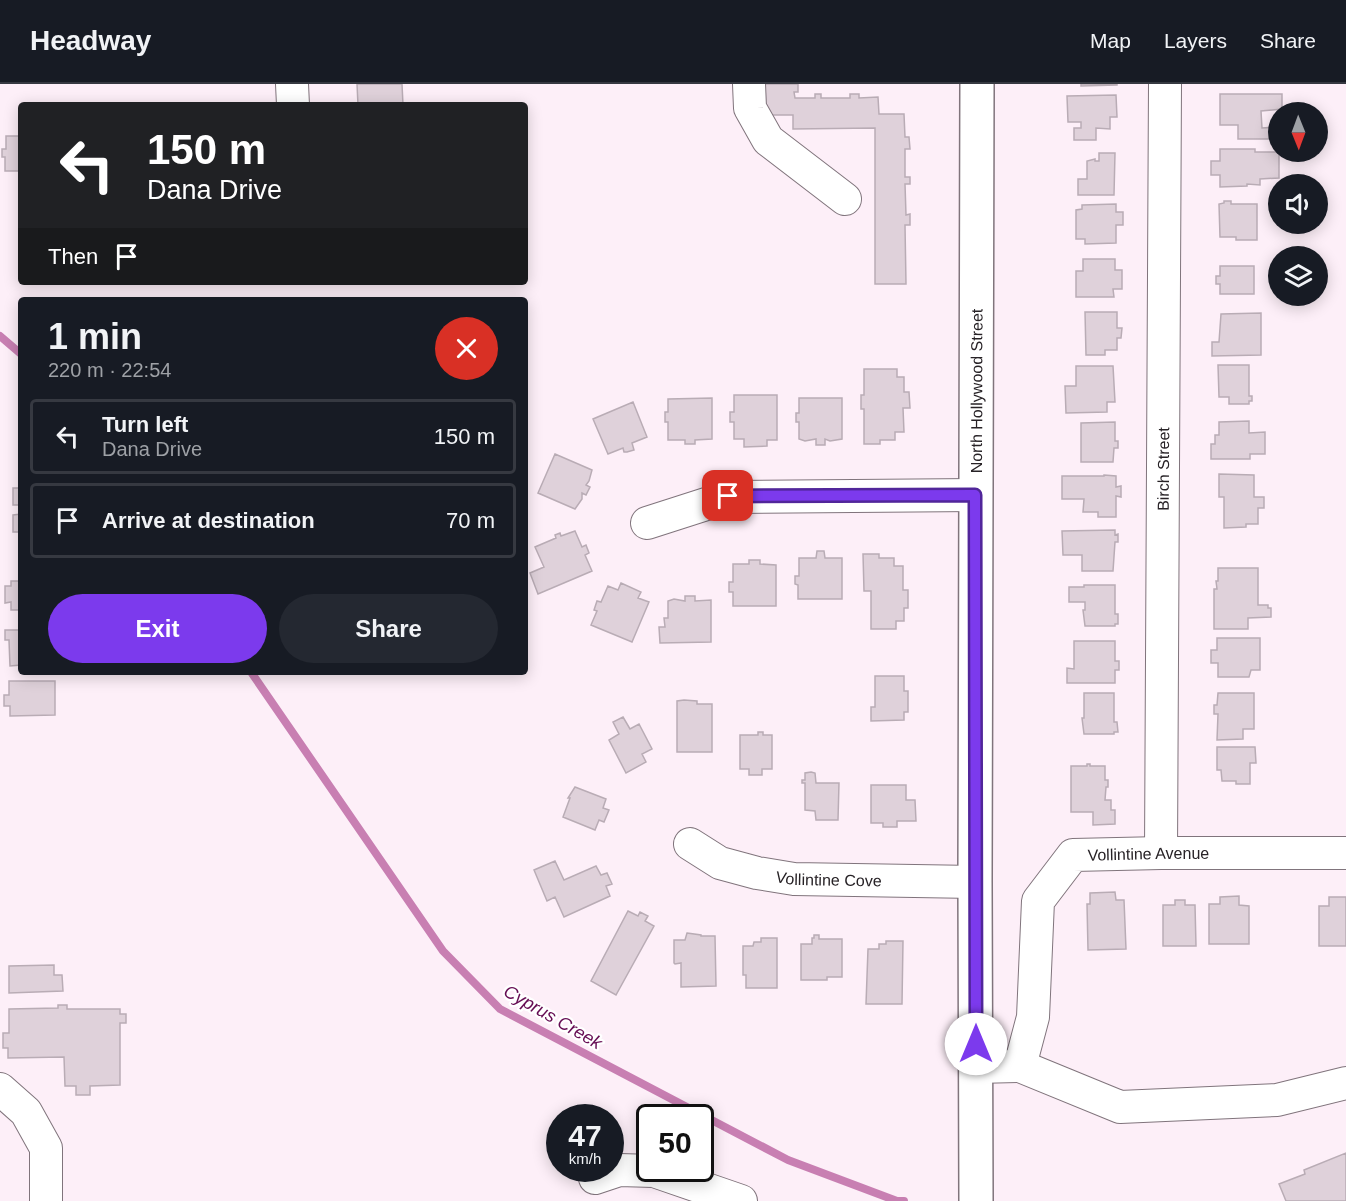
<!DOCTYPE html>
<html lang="en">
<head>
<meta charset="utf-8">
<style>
	:root { --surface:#171b24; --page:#242831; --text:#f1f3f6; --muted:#9ea1a6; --line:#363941; --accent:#7c3aed }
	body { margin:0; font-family:Arial,sans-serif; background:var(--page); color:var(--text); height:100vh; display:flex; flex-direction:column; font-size:22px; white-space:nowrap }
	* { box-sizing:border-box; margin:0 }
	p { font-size:20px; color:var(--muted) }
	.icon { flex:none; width:33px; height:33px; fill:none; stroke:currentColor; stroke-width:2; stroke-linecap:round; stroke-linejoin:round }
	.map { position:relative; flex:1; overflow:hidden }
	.panel { position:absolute; left:18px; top:213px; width:510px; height:378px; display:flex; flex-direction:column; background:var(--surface); border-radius:6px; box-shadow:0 3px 15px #0003 }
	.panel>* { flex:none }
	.top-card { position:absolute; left:18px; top:18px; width:510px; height:183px; border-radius:6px; box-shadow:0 3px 15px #0003; background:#202124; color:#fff; overflow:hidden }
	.needle { width:39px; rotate:179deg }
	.buttons { position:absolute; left:1268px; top:18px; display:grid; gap:12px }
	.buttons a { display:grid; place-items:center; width:60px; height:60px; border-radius:50%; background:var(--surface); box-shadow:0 3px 15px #0003; font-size:30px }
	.speed { position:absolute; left:546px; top:1020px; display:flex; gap:12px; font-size:30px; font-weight:700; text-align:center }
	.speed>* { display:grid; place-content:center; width:78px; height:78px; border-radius:50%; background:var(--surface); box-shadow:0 3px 15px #0003; line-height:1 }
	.speed small { font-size:15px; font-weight:400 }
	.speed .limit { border:3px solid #111; border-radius:9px; background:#fff; color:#111 }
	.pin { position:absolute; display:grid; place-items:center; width:51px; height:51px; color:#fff; margin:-26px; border-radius:12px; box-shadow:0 3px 9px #0006 }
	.me { position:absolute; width:66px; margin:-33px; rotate:0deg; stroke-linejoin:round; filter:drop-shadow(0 0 4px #0008) }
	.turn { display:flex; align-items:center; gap:21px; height:126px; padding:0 30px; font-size:27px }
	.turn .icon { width:78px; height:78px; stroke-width:2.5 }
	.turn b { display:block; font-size:42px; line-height:51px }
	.then { display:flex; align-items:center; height:57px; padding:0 30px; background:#0003; gap:12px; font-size:22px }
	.round { display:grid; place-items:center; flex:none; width:63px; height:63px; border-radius:32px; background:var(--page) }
	.overview { display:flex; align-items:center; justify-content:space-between; height:102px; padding:0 30px }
	h1 { font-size:36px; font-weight:800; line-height:45px }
	.button { display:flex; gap:12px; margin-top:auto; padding:12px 30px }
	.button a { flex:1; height:69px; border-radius:36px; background:var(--accent); color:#fff; font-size:24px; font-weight:800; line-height:69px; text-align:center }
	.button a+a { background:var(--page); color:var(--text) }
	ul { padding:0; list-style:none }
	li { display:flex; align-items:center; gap:18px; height:75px; margin:0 12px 9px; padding:0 18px; border:3px solid var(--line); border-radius:6px }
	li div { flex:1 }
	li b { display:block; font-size:22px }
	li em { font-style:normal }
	header { display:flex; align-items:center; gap:36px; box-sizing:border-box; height:84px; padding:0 30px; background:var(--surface); border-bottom:2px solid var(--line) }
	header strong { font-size:28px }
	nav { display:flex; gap:33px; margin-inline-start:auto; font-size:21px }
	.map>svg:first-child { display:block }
</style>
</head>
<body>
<header>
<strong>Headway</strong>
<nav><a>Map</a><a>Layers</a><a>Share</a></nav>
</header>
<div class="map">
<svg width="1346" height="1117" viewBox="0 0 1346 1117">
	<rect width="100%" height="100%" fill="#fdeff8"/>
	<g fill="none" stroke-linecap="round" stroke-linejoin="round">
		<path stroke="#c87fb2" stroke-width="8" d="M 0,252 L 21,270
			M 251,588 L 443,867 L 500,925 L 788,1076 L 897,1117 L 904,1117"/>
	</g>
	<path fill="#dfd1da" stroke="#b9acb5" stroke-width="1.5" d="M 357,0 L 402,0 L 403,21 L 358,21 Z
		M 765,0 L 798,0 L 798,8 L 794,8 L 795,14 L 815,14 L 815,10 L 821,10 L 821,14 L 850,14 L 850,10 L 859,10 L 859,14 L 878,13 L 879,30 L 904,30 L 905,53 L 909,53 L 910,65 L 905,65 L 905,93 L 910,93 L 910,100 L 905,100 L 906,131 L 910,130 L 910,141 L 905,141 L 906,200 L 875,200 L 875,44 L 793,45 L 793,31 L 766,31 Z
		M 1081,0 L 1117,0 L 1117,1 L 1081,2 Z
		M 1220,10 L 1282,10 L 1282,25 L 1261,27 L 1262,44 L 1278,43 L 1278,55 L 1238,55 L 1238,41 L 1220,41 Z
		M 1116,11 L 1117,33 L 1110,33 L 1110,45 L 1096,44 L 1096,56 L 1074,56 L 1074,44 L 1081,44 L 1081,38 L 1068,38 L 1067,12 Z
		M 6,52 L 21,52 L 21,87 L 5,87 L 5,73 L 2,73 L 2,65 L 6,65 Z
		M 1220,65 L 1255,65 L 1255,68 L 1279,68 L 1279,94 L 1260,95 L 1260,101 L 1247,100 L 1247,102 L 1220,103 L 1220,91 L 1211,91 L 1211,77 L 1220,77 Z
		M 1099,69 L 1115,69 L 1114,111 L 1078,111 L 1078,95 L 1087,95 L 1087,77 L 1095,75 L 1095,77 L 1099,77 Z
		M 1224,117 L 1231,117 L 1231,120 L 1257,120 L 1257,156 L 1236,156 L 1236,153 L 1220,153 L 1219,120 L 1224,119 Z
		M 1116,120 L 1116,128 L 1123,128 L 1123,141 L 1116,141 L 1116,159 L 1085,160 L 1085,155 L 1076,155 L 1076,126 L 1082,125 L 1082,121 Z
		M 1083,175 L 1115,175 L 1115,186 L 1122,186 L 1122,205 L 1113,205 L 1114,213 L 1076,213 L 1076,187 L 1083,187 Z
		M 1220,182 L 1254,182 L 1254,210 L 1220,210 L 1220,200 L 1216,200 L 1216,192 L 1220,192 Z
		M 1085,228 L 1117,228 L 1117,244 L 1122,244 L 1121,254 L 1117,254 L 1117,266 L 1105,266 L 1105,271 L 1086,271 Z
		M 1261,229 L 1261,271 L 1212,272 L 1212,258 L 1219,258 L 1221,230 Z
		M 1218,281 L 1249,281 L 1249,312 L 1252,312 L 1252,317 L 1249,317 L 1249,320 L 1229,320 L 1229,313 L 1219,313 Z
		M 1076,282 L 1113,282 L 1115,318 L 1107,318 L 1107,328 L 1066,329 L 1065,302 L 1076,302 Z
		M 864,285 L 897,285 L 897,293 L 904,293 L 904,308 L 909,308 L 910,324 L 903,324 L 904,348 L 895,348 L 895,356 L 880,356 L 880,360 L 864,360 L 864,325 L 861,325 L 861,311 L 864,311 Z
		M 734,311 L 777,311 L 777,356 L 767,356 L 767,362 L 744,363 L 744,355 L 734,355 L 734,338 L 730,338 L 730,328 L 734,328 Z
		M 712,314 L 712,355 L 695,356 L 695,360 L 685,360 L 685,356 L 668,356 L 668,338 L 665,338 L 665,328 L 668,328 L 668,315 Z
		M 799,314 L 842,314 L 842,355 L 830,357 L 825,355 L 825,361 L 816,361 L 816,355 L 805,357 L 799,355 L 799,338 L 796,338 L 796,329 L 799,329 Z
		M 633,318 L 647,353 L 632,359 L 634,366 L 627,368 L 624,368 L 623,364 L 608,370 L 593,335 Z
		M 1249,337 L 1249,349 L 1265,348 L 1265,370 L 1250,370 L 1250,375 L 1211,375 L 1211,360 L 1215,360 L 1215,351 L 1219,351 L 1219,338 Z
		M 1115,338 L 1115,357 L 1118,357 L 1118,364 L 1114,364 L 1113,378 L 1081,378 L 1081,339 Z
		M 555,370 L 592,386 L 589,397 L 586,401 L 590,403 L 586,411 L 582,409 L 582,415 L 575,425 L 538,409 Z
		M 1219,390 L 1254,391 L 1254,413 L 1264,413 L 1264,424 L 1258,424 L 1258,440 L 1246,440 L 1246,443 L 1224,444 L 1224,413 L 1219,413 Z
		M 1104,391 L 1116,392 L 1116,403 L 1121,402 L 1121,413 L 1116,412 L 1116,433 L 1098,433 L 1098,428 L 1083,428 L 1084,415 L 1062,415 L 1062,392 L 1104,392 Z
		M 13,404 L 21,404 L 21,421 L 13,421 Z
		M 21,430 L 21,448 L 13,448 L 13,431 Z
		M 1115,446 L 1115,451 L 1118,450 L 1118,458 L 1115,458 L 1113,487 L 1082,487 L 1082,471 L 1063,471 L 1062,447 Z
		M 575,447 L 582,463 L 586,461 L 589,469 L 585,471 L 592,487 L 538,510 L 530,489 L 544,483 L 535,463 L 556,454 L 555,451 L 560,449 L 561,452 Z
		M 817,467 L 824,467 L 825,474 L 842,474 L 842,515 L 798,515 L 798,501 L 795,500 L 795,492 L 799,492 L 799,474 L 816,474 Z
		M 863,470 L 879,470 L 879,474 L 894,474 L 894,482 L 903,482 L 903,506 L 908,506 L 908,524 L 904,524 L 904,537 L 896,537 L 896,545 L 871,545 L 871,507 L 864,507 Z
		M 749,476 L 760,476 L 760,480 L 776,481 L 776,522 L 733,522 L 733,508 L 729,508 L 729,498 L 733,498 L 733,480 L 749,480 Z
		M 1218,484 L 1258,484 L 1258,521 L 1268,521 L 1268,524 L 1271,524 L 1271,533 L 1248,534 L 1248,545 L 1214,545 L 1214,505 L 1217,505 L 1216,497 L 1218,497 Z
		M 11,497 L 21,497 L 21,526 L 11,526 L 11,518 L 5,519 L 5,502 L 11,502 Z
		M 621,499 L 641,508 L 638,514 L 649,518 L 632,558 L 591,541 L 597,527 L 594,526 L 597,517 L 601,518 L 608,502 L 618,506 Z
		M 1084,501 L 1115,501 L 1115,530 L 1118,530 L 1118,540 L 1115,540 L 1115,542 L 1085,542 L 1083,526 L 1085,526 L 1085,518 L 1069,518 L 1069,503 L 1084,503 Z
		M 685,512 L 695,512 L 695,517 L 711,516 L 711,558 L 660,559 L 659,543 L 665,543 L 664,534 L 668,534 L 668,517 L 674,515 L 685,517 Z
		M 5,546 L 21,546 L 21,581 L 10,582 L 9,556 L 5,556 Z
		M 1217,554 L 1260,554 L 1260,586 L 1251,586 L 1249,593 L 1218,593 L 1218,579 L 1211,579 L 1211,566 L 1217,566 Z
		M 1074,557 L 1115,557 L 1115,577 L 1119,577 L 1119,586 L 1115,586 L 1115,599 L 1067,599 L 1067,584 L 1074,585 Z
		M 875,592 L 904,592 L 904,607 L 908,607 L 908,628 L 904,628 L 904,636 L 871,637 L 871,623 L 875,623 Z
		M 9,597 L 55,597 L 55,631 L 10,632 L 10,622 L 4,622 L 4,611 L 9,611 Z
		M 1084,609 L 1114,609 L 1114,638 L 1117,638 L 1118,648 L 1114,648 L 1114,650 L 1084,650 L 1082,634 L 1084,634 Z
		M 1218,609 L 1254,609 L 1254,645 L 1243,645 L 1243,655 L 1217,656 L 1218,630 L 1214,630 L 1214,621 L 1217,621 Z
		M 684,616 L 697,617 L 697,620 L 712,620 L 712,668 L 677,668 L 677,617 Z
		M 623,633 L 630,645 L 639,640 L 652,665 L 642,670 L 646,678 L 626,689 L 609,656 L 619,650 L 613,638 Z
		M 758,648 L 763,648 L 763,651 L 772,651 L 772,685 L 762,685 L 762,691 L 749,691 L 749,685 L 740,685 L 740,651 L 758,651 Z
		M 1217,663 L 1255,663 L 1256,679 L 1250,679 L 1250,700 L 1236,700 L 1236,697 L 1222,697 L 1221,686 L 1217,686 Z
		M 1087,680 L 1090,680 L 1090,682 L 1105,682 L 1105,696 L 1108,696 L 1108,703 L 1106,703 L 1105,716 L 1111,716 L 1111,726 L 1115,726 L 1115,740 L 1093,741 L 1093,728 L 1071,728 L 1071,682 L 1087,682 Z
		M 811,688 L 815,689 L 816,699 L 839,699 L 838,736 L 816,736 L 815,727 L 805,726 L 805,699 L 802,699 L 802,696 L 805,696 L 805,689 Z
		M 871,701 L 906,701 L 906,716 L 915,716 L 916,737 L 897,737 L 897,743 L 883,743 L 883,739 L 871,739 Z
		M 575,703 L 606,715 L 603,724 L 609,726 L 604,738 L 599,736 L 595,746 L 563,733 L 570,714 L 568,714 Z
		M 555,777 L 564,796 L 596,782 L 601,791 L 607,789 L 612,800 L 606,802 L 610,812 L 564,833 L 555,813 L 547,817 L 534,786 Z
		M 1115,808 L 1116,816 L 1124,816 L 1126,865 L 1088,866 L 1087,820 L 1090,820 L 1090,809 Z
		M 1239,812 L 1239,821 L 1249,822 L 1249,860 L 1209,860 L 1209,820 L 1220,820 L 1220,813 Z
		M 1329,813 L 1346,813 L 1346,862 L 1319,862 L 1319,822 L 1329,822 Z
		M 1175,816 L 1185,816 L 1185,821 L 1195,821 L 1196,862 L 1163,862 L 1163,821 L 1175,821 Z
		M 628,827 L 638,832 L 640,828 L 648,832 L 645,837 L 654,842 L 616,911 L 591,897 Z
		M 687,849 L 701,851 L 701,852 L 715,852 L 716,902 L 681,903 L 681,879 L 675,880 L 674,879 L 674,856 L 685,856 Z
		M 814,851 L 819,851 L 819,855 L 842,855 L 842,893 L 827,893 L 827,896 L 801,896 L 801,860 L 812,860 L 812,854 L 814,854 Z
		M 761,854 L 777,854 L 777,904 L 746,904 L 746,891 L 743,891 L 743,862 L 753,862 L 754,858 L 761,858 Z
		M 886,857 L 903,857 L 902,920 L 866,920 L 868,865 L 879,865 L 879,860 L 886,860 Z
		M 54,881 L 54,891 L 62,891 L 63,907 L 9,909 L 9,882 Z
		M 58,921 L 67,921 L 67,925 L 120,925 L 120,930 L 126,930 L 126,939 L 120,939 L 120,1001 L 90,1002 L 90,1011 L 76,1011 L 76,1002 L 65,1002 L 64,973 L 8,974 L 8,964 L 3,964 L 3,949 L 9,949 L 9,925 L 58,924 Z
		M 1346,1069 L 1346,1117 L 1286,1117 L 1279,1100 L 1305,1090 L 1304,1086 Z"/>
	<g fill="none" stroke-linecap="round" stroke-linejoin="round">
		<defs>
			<g id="minor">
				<path d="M 292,0 L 293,21"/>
				<path d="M 749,0 L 750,24 L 768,56 L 845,115"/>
				<path d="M 647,439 L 728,413 L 976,411"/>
				<path id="s1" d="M 690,760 L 720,779 L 757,789 L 794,795 L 975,798"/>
				<path id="s2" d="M 1161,769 L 1165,0"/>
				<path d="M 1020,982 L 1120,1023 L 1277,1016 L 1346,999"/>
				<path id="s3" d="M 976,983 L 1020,982 L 1033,933 L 1038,817 L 1073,771 L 1161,769 L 1346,769"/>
				<path d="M 0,1005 L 26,1028 L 46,1064 L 46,1117"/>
				<path d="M 595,1094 L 619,1086 L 654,1087 L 741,1117"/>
			</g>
			<g id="major">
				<path id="s4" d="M 976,1117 L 975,798 L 977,0"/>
			</g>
		</defs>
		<use href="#minor" stroke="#80747c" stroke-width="34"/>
		<use href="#major" stroke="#80747c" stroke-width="36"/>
		<use href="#minor" stroke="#fff" stroke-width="32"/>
		<use href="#major" stroke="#fff" stroke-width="33"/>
	</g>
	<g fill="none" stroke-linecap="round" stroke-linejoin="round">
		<defs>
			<path id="route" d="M 728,412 L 975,411 L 976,960"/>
		</defs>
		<use href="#route" stroke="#51269a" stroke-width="15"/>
		<use href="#route" stroke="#7c3aed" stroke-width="10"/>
	</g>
	<g text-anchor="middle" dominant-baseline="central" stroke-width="4.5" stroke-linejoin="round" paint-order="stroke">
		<g font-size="16" fill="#272226" stroke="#fff">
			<text stroke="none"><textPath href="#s4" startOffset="810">North Hollywood Street</textPath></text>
			<text stroke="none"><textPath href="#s2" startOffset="384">Birch Street</textPath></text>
			<text stroke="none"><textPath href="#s3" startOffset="344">Vollintine Avenue</textPath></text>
			<text stroke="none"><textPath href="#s1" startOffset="146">Vollintine Cove</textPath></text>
		</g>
		<g font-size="18" font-style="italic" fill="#650c53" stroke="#fff">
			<text transform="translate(553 933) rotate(30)">Cyprus Creek</text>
		</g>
	</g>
</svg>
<div class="buttons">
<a><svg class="needle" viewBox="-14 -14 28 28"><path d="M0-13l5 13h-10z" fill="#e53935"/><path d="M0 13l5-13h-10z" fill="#9ea1a6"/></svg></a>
<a><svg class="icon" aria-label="sound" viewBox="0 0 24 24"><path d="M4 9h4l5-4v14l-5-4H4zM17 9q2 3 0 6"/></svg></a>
<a><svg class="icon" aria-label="layers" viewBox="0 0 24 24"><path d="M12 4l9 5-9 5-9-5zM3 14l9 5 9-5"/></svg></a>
</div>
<div class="speed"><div>47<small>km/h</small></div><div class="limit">50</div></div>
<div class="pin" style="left:728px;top:412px;background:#d93025"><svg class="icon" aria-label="arrive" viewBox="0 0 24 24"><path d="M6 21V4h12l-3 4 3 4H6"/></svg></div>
<svg class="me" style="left:976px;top:960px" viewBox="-20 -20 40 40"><circle r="19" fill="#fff"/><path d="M0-13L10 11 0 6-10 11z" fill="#7c3aed"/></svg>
<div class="top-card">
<div class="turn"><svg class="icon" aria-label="left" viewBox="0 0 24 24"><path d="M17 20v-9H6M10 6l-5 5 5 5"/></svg><div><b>150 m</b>Dana Drive</div></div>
<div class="then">Then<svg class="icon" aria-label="arrive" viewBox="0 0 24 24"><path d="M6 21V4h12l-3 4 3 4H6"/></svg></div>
</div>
<section class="panel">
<div class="overview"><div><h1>1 min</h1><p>220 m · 22:54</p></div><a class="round" style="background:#d93025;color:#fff"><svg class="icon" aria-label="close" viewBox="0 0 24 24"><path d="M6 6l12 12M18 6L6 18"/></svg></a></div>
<ul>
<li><svg class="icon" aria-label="left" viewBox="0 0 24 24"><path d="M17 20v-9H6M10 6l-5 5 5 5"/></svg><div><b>Turn left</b><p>Dana Drive</p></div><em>150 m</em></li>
<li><svg class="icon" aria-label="arrive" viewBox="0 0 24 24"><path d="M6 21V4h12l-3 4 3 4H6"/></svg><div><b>Arrive at destination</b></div><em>70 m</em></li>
</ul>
<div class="button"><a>Exit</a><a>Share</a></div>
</section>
</div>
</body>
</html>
